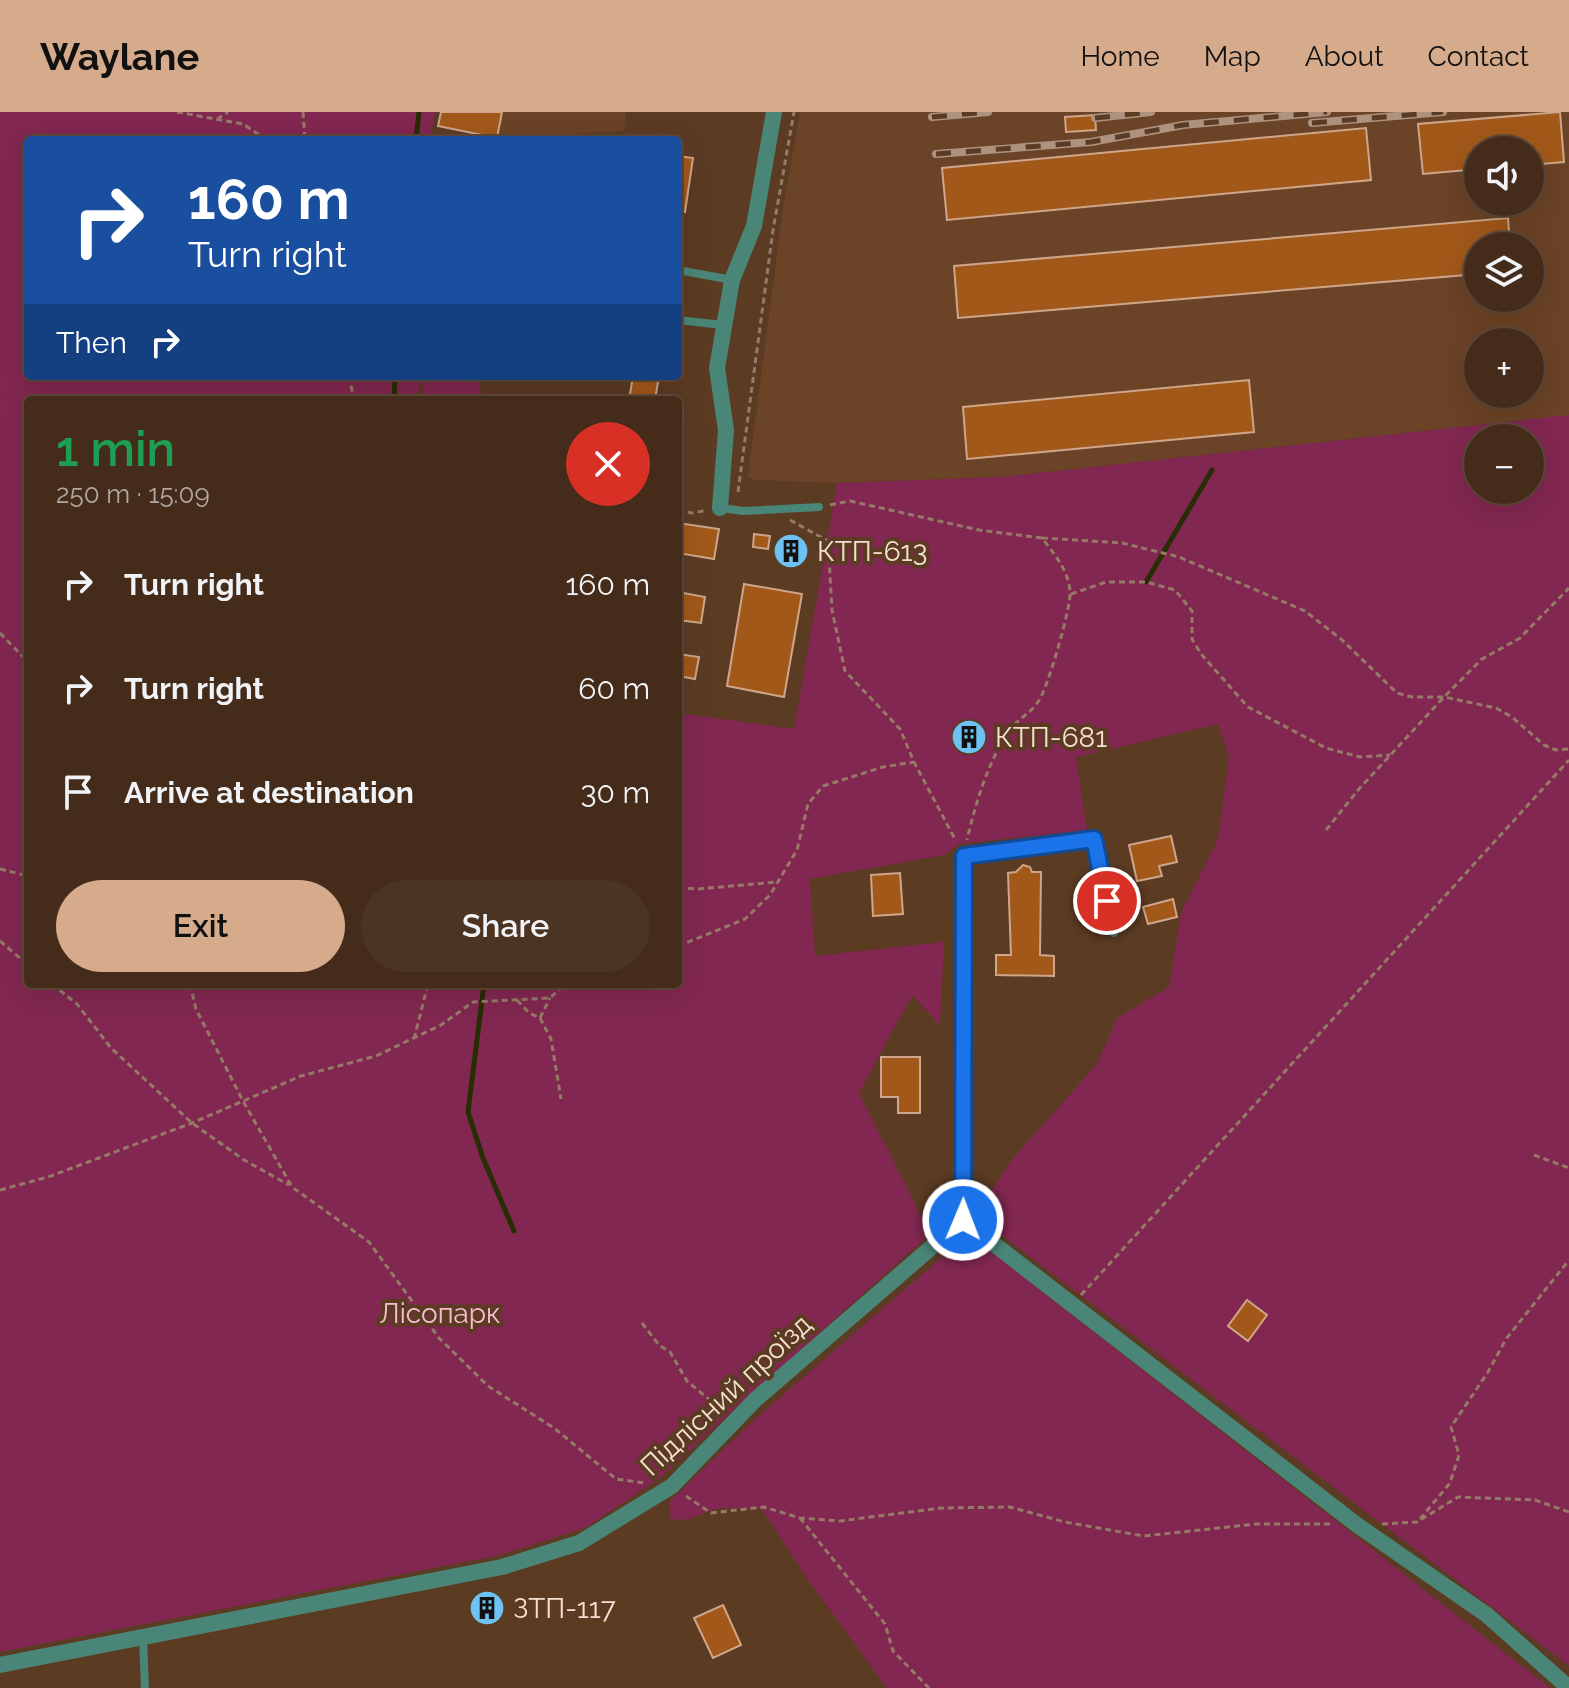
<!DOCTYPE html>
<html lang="en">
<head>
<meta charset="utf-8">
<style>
	:root { --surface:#452c1a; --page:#4c3423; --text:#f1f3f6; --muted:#b0a7a2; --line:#5d4839; --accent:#d6ab8b }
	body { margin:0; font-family:Raleway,sans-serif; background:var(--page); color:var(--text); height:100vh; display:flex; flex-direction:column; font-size:30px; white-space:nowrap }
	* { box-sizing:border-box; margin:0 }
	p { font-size:26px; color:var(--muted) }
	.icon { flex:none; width:44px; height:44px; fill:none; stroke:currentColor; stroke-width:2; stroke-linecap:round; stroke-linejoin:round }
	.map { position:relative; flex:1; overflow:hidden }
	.side { position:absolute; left:24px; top:284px; width:658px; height:592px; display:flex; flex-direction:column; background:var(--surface); border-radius:8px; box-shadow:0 8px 32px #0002,0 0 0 2px var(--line) }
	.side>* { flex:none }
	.guide { position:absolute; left:24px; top:24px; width:658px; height:244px; border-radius:8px; box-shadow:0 8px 32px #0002,0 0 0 2px var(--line); background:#1a4fa0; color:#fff; overflow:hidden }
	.tools { position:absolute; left:1464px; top:24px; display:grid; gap:16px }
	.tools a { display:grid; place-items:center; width:80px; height:80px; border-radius:50%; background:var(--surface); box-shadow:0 8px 32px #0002,0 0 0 2px var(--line); font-size:40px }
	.pin { position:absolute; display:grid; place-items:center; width:68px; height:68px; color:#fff; margin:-34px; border:4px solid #fff; border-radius:50%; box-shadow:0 2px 8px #0007 }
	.me { position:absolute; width:88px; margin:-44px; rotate:1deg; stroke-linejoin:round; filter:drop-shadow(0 0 6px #0008) }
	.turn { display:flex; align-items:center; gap:28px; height:168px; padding:0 32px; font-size:36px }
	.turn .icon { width:104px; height:104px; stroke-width:2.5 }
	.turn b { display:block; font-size:56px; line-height:68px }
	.then { display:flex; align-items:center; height:76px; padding:0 32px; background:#0003; gap:16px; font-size:30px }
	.round { display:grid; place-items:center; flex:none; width:84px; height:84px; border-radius:42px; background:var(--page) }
	.summary { display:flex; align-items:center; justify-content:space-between; height:136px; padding:0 32px }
	h1 { font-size:48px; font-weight:600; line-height:60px; color:#1e9e55 }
	.primary-button { display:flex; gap:16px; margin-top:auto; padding:16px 32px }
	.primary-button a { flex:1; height:92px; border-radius:48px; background:var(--accent); color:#111; font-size:32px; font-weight:600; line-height:92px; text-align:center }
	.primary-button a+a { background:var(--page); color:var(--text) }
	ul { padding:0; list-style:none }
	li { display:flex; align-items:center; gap:24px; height:104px; padding:0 32px }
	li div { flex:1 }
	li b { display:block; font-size:30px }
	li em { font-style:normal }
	header { display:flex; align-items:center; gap:48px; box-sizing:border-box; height:112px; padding:0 40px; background:var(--accent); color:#111 }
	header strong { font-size:38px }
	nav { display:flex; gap:44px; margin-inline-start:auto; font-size:28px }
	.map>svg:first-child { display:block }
</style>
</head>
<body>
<header>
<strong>Waylane</strong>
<nav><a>Home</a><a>Map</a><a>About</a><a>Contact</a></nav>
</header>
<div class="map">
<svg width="1569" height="1576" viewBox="0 0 1569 1576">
	<rect width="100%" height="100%" fill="#5c3b23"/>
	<path fill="#6b4326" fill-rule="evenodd" d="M 441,0 L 626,0 L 624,19 L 497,26 L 438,15 Z
		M 800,0 L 1569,0 L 1569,303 L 1002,365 L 837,371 L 756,368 L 748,365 L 782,103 ZM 1478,38 L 1530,38 L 1530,90 L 1478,90 ZM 1478,134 L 1530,134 L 1530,186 L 1478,186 ZM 1478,230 L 1530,230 L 1530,282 L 1478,282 Z"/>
	<path fill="#822751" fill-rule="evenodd" d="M 0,0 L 435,0 L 430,28 L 28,28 L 28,264 L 421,264 L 417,288 L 28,288 L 28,872 L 678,872 L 678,601 L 794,617 L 837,371 L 1002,365 L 1569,303 L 1569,1554 L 975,1103 L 1014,1045 L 1097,952 L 1117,906 L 1169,875 L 1181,801 L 1218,727 L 1229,645 L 1218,612 L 1076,645 L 1087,718 L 959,732 L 944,743 L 810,767 L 815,844 L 944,830 L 940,913 L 912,883 L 859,981 L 930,1122 L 735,1296 L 662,1364 L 587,1415 L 501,1443 L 0,1540 ZM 1478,326 L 1530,326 L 1530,378 L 1478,378 Z
		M 424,264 L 474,264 L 482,282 L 488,288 L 425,288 L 422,275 Z
		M 956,1133 L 982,1133 L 1550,1576 L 887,1576 L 808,1468 L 762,1397 L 718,1396 L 687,1408 L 669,1407 L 670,1389 L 753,1309 Z"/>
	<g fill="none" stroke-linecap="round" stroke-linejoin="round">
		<path stroke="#282d03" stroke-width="5" d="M 416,28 L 419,0
			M 394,288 L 395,264
			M 1146,470 L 1212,358
			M 484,872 L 468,1000 L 483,1046 L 514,1119"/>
	</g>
	<path fill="#a25819" stroke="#cda68b" stroke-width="2" d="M 441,0 L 502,0 L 497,26 L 438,14 Z
		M 1560,0 L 1564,50 L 1530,53 L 1530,38 L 1478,38 L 1478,57 L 1423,62 L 1418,12 Z
		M 1095,3 L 1096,18 L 1066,20 L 1065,5 Z
		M 1366,16 L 1371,68 L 947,108 L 942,56 Z
		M 678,44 L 693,46 L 685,100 L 678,99 Z
		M 1508,106 L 1510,134 L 1478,134 L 1478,162 L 958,206 L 954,154 Z
		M 633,264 L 659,264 L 655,288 L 629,288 Z
		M 1249,268 L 1254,320 L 967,347 L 963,295 Z
		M 678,411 L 719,417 L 714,447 L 678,441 Z
		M 754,422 L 770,424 L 768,437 L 753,435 Z
		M 744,472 L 802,482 L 784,585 L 727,574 Z
		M 678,480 L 705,485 L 701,511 L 678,508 Z
		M 678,542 L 699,545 L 695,567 L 678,564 Z
		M 1171,724 L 1177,750 L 1159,754 L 1162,764 L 1137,769 L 1129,733 Z
		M 1023,753 L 1030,755 L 1032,760 L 1041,760 L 1040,843 L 1054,844 L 1054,864 L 996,863 L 996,843 L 1011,843 L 1008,761 L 1016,760 Z
		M 900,761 L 903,802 L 873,804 L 871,763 Z
		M 1173,787 L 1177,805 L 1148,812 L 1143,795 Z
		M 881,945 L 920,945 L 920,1001 L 898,1001 L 898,985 L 881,985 Z
		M 1247,1188 L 1267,1203 L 1248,1229 L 1228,1214 Z
		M 497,1486 L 501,1499 L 477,1506 L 473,1492 Z
		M 723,1493 L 741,1533 L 713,1546 L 694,1506 Z"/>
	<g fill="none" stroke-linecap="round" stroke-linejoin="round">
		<path stroke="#967a66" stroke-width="3" stroke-dasharray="6 4" stroke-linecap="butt" d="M 177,0 L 243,12 L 267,28
			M 303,0 L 305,28
			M 217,7 L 228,0
			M 349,264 L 354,288
			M 738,380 L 773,118 L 794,0
			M 830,393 L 850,389 L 979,418 L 1042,426 C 1055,443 1068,458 1070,479 C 1072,493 1047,579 1038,590 C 1030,602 1016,608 1008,620 C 987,653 976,690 967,728
			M 678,398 L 692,401 L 704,399
			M 790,408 L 828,429 L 832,498 L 845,559 L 900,617 L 914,650 L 956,729
			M 1042,426 L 1122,431 L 1179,445 L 1305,499 L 1341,527 L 1397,581 L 1412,585 L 1444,585 L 1496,596 L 1512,605 L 1544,633 L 1556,638 L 1569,637
			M 1071,482 L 1106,470 L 1146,470 L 1175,478 L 1192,499 L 1192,527 L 1201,542 L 1248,595 L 1326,636 L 1360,645 L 1390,643
			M 0,521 L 28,550
			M 1326,718 L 1359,677 L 1444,585 L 1482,547 L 1520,526 L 1569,476
			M 0,757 L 28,764
			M 678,776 L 697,777 L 777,770
			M 0,829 L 28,853
			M 678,834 L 745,807 L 770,783 L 797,738 L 808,692 L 823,674 L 883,655 L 914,650
			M 52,872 L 77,892 L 111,936 L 192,1011 L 244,1048 L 289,1073
			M 190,872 L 196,897 L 243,989 L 292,1075 L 369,1130 L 439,1226 L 488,1274 L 554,1316 L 616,1367 L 645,1371
			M 517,888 L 529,901 L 540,906 L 550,886
			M 540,906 L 551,927 L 561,987
			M 414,927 L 428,872
			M 1534,1043 L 1569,1056
			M 0,1078 L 48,1065 L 192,1011 L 301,964 L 376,944 L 441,913 L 473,890 L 550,886 L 565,872
			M 1081,1183 L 1569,648
			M 642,1211 L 659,1233 L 670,1240 L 687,1269 L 723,1299
			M 686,1384 L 711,1401 L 764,1395 L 800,1406 L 840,1409 L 941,1396 L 1010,1395 L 1065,1410 L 1144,1424 L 1256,1412 L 1330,1412
			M 800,1406 L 885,1512 L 893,1539 L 929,1576
			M 1420,1407 L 1450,1371 L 1459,1343 L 1451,1315 L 1488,1260 L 1506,1227 L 1569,1148
			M 1382,1412 L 1417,1410 L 1458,1385 L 1535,1388 L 1569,1400"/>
		<path stroke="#4a8677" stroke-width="8" d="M 678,158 L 732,168
			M 678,208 L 723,213
			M 721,396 L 743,399 L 819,395
			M 964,743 L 1094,727 L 1114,821
			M 143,1526 L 145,1576"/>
		<path stroke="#4a8677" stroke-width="16" d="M 720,396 L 726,318 L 717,256 L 732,168 L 754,114 L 774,0
			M 963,1108 L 1357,1413 L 1487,1503 L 1569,1576
			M 963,1108 L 964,744
			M 0,1553 L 502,1455 L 579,1431 L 672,1374 L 756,1287 L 963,1108"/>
		<defs>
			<path id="rail" d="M 932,5 L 988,0
				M 1095,6 L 1151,0
				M 1312,11 L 1443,0
				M 936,42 L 1091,30 L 1183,13 L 1327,0"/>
		</defs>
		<use href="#rail" stroke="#ad9280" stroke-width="8"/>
		<use href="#rail" stroke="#5c3b23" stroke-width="5" stroke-dasharray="15" stroke-linecap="butt"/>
	</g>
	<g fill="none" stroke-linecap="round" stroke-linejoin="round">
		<defs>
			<path id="route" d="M 963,1108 L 964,744 L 1094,727 L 1107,789"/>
		</defs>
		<use href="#route" stroke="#114b97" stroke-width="20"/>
		<use href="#route" stroke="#1a73e8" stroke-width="14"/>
	</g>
	<defs>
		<symbol id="building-disc" viewBox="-11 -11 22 22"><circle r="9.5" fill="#6ec2f3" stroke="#5c3b23"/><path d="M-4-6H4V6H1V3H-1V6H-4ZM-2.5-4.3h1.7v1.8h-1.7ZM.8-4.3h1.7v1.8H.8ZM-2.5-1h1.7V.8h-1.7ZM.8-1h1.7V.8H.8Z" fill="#111"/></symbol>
	</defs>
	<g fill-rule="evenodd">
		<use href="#building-disc" x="771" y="419" width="40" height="40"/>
		<use href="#building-disc" x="949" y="605" width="40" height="40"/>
		<use href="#building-disc" x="467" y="1476" width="40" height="40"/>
	</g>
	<g text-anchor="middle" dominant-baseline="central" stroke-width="8" stroke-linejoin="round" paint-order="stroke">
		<g font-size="28" fill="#f4dfd1" stroke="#5c3b23" text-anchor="start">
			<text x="817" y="439">КТП-613</text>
			<text x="995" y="625">КТП-681</text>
			<text x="513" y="1496">ЗТП-117</text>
		</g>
		<g font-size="28" fill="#f6bcd0" stroke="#5c3b23">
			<text x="440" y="1201">Лісопарк</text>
		</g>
		<g font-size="28" fill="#f4dfd1" stroke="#5c3b23">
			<text transform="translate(726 1283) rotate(-43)">Підлісний проїзд</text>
		</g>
	</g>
</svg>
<div class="tools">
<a><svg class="icon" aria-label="sound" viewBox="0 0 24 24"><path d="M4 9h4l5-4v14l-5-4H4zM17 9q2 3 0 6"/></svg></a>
<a><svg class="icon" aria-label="layers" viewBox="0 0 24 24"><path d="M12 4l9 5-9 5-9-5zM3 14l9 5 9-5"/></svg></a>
<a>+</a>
<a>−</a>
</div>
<div class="pin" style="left:1107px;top:789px;background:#d93025"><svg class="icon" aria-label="arrive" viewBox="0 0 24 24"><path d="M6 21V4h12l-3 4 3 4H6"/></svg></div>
<svg class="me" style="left:963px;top:1108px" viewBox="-20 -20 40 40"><circle r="17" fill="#1a73e8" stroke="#fff" stroke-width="3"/><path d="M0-11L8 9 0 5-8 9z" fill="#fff"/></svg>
<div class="guide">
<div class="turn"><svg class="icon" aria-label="right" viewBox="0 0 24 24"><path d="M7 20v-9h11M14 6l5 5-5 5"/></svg><div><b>160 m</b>Turn right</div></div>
<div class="then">Then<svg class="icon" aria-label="right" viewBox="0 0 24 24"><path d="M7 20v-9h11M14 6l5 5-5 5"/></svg></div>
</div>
<section class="side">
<div class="summary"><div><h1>1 min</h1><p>250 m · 15:09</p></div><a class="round" style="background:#d93025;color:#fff"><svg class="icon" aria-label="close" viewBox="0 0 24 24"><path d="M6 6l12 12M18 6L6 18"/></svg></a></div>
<ul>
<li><svg class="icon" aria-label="right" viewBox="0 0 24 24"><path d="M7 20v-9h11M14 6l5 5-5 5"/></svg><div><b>Turn right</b></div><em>160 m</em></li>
<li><svg class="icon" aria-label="right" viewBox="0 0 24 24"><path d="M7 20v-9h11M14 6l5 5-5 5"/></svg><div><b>Turn right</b></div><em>60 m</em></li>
<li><svg class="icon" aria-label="arrive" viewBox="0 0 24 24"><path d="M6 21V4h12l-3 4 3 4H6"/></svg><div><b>Arrive at destination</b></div><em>30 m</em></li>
</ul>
<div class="primary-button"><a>Exit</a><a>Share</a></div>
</section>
</div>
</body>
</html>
